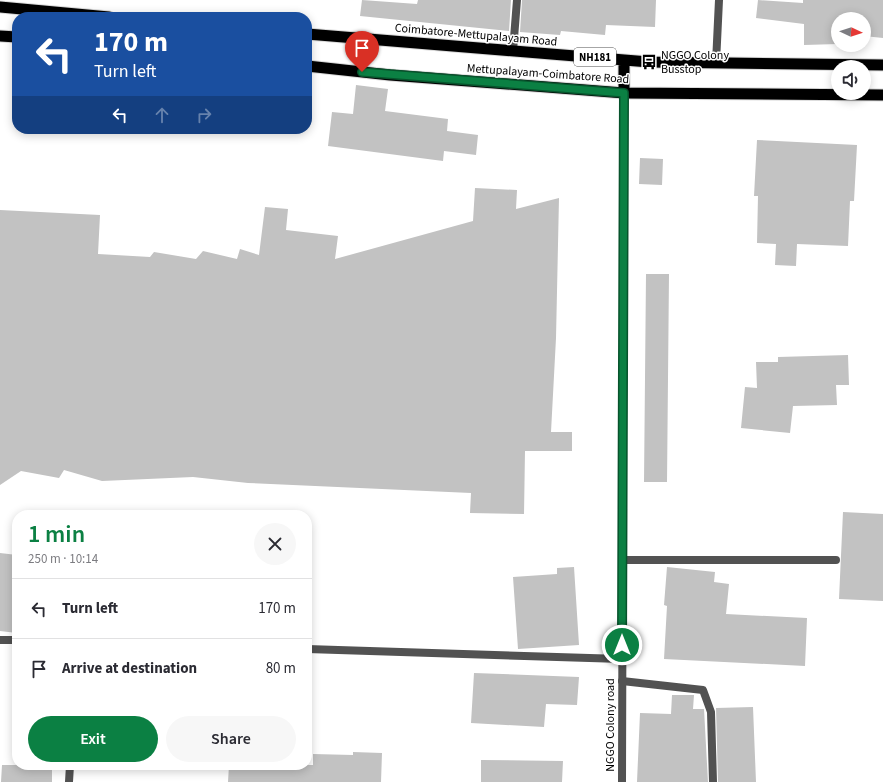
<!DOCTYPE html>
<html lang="en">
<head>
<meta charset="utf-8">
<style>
	:root { --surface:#fff; --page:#f7f7f7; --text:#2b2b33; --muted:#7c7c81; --line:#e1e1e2; --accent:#0b8043 }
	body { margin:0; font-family:"Source Sans 3",sans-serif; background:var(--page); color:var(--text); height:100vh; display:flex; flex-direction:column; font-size:15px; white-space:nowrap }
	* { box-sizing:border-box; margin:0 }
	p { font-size:13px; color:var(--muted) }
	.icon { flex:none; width:22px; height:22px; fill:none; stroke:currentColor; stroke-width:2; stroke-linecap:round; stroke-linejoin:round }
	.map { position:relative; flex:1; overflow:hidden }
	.sheet { position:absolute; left:12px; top:510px; width:300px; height:260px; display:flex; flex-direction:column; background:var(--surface); border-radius:16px; box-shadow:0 2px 10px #0003 }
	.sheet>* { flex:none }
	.top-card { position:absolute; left:12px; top:12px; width:300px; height:122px; border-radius:16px; box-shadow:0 2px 10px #0003; background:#1a4fa0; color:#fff; overflow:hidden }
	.needle { width:26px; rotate:94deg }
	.controls { position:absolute; left:831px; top:12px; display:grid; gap:8px }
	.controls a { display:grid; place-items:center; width:40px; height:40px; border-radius:50%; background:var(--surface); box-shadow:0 2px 10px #0003; font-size:20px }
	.pin { position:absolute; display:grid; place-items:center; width:34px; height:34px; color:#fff; margin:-41px -17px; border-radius:50% 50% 50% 0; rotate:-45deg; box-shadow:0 0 4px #0007 }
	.pin .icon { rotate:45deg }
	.me { position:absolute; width:44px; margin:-22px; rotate:0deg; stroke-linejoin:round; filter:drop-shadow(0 0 3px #0008) }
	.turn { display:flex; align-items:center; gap:14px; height:84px; padding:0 16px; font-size:18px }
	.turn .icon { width:52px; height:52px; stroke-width:2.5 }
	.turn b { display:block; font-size:28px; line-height:34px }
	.lanes { display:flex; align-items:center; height:38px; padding:0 16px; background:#0003; justify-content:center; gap:20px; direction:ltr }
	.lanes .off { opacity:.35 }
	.round { display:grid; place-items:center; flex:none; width:42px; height:42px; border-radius:21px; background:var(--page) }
	.summary { display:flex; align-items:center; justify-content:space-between; height:68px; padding:0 16px }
	h1 { font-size:24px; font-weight:600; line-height:30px; color:var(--accent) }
	.cta { display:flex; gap:8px; margin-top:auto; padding:8px 16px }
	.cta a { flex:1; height:46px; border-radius:24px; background:var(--accent); color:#fff; font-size:16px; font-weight:600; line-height:46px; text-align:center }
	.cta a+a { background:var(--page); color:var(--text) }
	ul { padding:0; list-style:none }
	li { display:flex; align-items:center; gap:12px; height:60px; padding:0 16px; border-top:1px solid var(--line) }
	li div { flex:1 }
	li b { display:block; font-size:15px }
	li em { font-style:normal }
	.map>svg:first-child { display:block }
</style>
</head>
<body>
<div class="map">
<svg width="883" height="782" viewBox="0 0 883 782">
	<rect width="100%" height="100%" fill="#fff"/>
	<path fill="#c2c2c2" d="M 362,0 L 417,4 L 418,0 L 511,0 L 509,31 L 360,16 Z
		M 522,0 L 656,0 L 655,27 L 606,25 L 605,35 L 561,31 L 560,35 L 520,32 Z
		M 758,0 L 803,3 L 803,0 L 883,0 L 883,38 L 864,36 L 864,19 L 838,19 L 838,44 L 804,45 L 804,24 L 756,18 Z
		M 356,85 L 388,89 L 385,111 L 448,119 L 447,131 L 478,135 L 476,155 L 444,151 L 443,161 L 328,146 L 332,112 L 353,114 Z
		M 757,140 L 857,145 L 854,201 L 850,201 L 848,246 L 797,244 L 796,266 L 775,265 L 776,244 L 757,243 L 758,196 L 754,196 Z
		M 640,158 L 663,159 L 662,185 L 639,184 Z
		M 475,188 L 517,190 L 516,209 L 559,198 L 556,338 L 551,432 L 572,432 L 572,451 L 525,451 L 524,514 L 470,513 L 471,493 L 248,483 L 193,477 L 102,481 L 64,470 L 59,478 L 21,471 L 0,485 L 0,210 L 100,215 L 98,254 L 150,257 L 154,252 L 196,259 L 203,251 L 237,259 L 240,249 L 259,255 L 265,207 L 288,209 L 286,230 L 338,236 L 335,259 L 473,221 Z
		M 646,274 L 669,274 L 667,482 L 644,482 Z
		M 848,355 L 849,385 L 836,385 L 837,405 L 793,406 L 790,433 L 741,428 L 745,387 L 757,388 L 756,362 L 778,362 L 778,357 Z
		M 843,512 L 883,514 L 883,601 L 839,599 Z
		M 0,553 L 17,555 L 17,633 L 0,631 Z
		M 574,567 L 579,645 L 518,649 L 513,577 L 557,574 L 557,568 Z
		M 667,567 L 715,572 L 714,582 L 729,584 L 726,614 L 807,618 L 805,666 L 664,659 L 667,606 L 664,605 Z
		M 474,673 L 579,677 L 577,705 L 546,704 L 544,727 L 471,723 Z
		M 672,695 L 694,695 L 693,709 L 704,709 L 708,782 L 637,782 L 640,713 L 671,714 Z
		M 753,707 L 756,782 L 718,782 L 716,708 Z
		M 353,752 L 382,753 L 381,782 L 228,782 L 229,765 L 313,765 L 313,754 L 353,755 Z
		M 481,760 L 563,761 L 562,782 L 481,782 Z
		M 2,765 L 52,765 L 52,782 L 1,782 Z"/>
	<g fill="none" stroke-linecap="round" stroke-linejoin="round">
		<defs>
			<path id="trunk" d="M 0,7 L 109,17
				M 307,34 L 649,62 L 883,65
				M 0,36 L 17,37
				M 307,66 L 390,75 L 624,93 L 883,95
				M 624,93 L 624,60"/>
		</defs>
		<use href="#trunk" stroke="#dbdbdb" stroke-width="13"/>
		<path stroke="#525252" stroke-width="8" d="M 513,51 L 517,0
			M 716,63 L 719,0
			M 623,560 L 836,560
			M 0,640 L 17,640
			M 307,649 L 622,659
			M 622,681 L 703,690 L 711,712 L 713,782
			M 69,782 L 70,765"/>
		<path stroke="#525252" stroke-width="8" d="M 622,782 L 624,93"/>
		<use href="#trunk" stroke="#000" stroke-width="11"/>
	</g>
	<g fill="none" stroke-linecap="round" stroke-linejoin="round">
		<defs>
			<path id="route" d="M 362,72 L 624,93 L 622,645"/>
		</defs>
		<use href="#route" stroke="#07532c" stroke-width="10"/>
		<use href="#route" stroke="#0b8043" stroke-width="7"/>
	</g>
	<defs>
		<symbol id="bus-bare" viewBox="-9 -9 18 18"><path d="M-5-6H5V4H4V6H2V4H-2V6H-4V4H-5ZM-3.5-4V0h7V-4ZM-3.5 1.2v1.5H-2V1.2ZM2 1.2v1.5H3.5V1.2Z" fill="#000" stroke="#fff" stroke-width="2.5" paint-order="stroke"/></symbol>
	</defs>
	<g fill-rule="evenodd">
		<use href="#bus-bare" x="638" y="51" width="22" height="22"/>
	</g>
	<g text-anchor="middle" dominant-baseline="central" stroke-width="3" stroke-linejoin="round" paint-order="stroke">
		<rect fill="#fff" stroke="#4c4c4c" stroke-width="1" x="574" y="48" width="42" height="18" rx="3"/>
		<g font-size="11" font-weight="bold" fill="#000">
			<text x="595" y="57">NH181</text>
		</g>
		<g font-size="12" fill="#000" stroke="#fff">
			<text transform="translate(476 35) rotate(5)">Coimbatore-Mettupalayam Road</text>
			<text transform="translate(548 74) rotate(4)">Mettupalayam-Coimbatore Road</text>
			<text transform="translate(610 725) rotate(-90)">NGGO Colony road</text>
		</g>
		<g font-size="12" fill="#000" stroke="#fff" text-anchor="start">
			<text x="661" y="55">NGGO Colony<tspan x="661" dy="14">Busstop</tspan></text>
		</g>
	</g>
</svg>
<div class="controls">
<a><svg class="needle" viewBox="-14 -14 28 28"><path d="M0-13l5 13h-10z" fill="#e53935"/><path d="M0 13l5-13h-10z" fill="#7c7c81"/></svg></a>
<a><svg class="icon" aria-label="sound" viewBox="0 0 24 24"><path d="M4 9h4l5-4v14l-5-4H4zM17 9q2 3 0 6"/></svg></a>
</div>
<div class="pin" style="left:362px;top:72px;background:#d93025"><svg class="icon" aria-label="arrive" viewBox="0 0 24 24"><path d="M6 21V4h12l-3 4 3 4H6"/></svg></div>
<svg class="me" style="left:622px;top:645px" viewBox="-20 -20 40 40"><circle r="17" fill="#0b8043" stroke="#fff" stroke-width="3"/><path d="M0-11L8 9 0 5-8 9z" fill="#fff"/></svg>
<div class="top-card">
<div class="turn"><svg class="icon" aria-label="left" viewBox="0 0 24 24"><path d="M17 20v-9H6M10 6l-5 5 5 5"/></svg><div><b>170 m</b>Turn left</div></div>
<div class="lanes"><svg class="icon" aria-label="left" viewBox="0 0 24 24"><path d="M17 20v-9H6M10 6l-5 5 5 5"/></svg><svg class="icon off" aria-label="ahead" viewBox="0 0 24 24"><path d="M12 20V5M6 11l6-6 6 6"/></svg><svg class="icon off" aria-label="right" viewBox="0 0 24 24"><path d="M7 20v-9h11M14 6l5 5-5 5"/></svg></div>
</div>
<section class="sheet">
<div class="summary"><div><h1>1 min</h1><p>250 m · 10:14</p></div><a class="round"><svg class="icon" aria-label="close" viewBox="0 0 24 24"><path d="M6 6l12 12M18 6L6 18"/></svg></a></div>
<ul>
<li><svg class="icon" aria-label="left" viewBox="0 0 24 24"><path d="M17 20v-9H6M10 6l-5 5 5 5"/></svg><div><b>Turn left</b></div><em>170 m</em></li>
<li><svg class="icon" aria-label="arrive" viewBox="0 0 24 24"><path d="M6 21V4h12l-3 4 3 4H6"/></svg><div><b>Arrive at destination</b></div><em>80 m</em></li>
</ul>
<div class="cta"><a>Exit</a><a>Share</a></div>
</section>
</div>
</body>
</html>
